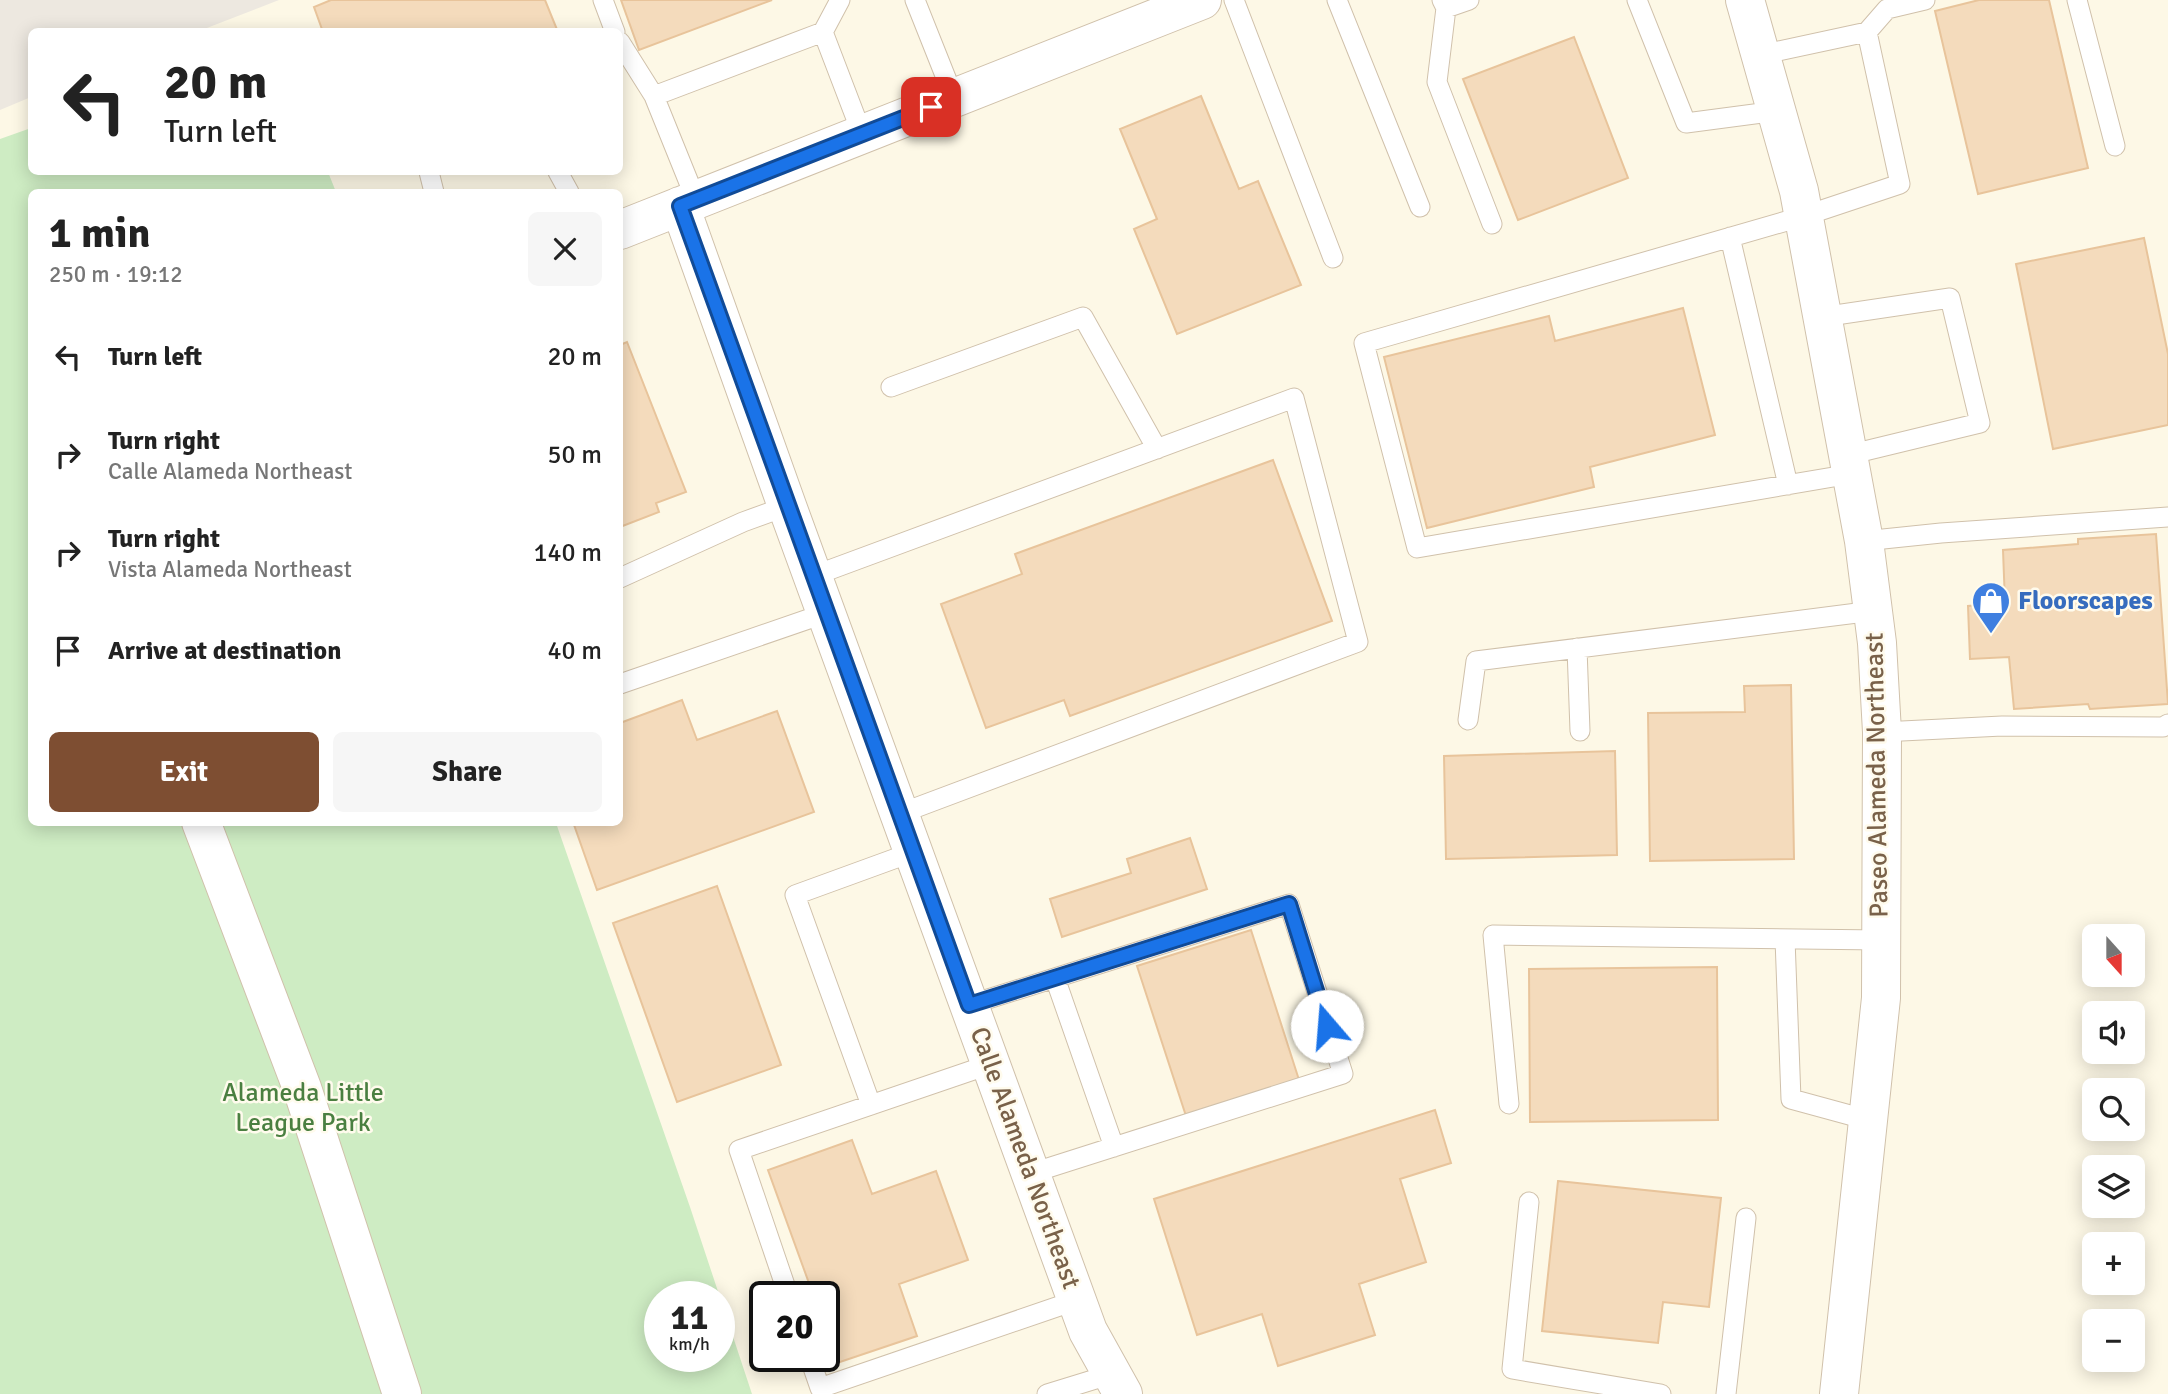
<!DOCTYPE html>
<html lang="en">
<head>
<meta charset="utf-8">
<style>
	:root { --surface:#fff; --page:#f6f6f6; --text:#222; --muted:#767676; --accent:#7e4e32 }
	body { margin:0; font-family:Signika,sans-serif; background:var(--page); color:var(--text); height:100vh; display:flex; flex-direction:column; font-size:26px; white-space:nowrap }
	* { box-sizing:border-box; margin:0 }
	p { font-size:23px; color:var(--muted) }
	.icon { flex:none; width:38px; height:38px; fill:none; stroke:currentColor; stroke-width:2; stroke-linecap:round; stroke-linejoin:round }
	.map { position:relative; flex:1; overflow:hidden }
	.side { position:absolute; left:28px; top:189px; width:595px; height:637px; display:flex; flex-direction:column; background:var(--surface); border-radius:10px; box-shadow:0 4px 18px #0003 }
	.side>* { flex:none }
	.top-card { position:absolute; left:28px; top:28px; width:595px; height:147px; border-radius:10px; box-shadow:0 4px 18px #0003; background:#fff; color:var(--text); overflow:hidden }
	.needle { width:46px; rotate:159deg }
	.fabs { position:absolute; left:2082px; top:924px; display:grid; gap:14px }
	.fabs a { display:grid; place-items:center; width:63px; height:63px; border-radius:10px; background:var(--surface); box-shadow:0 4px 18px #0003; font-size:35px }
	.speed { position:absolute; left:644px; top:1281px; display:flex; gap:14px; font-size:35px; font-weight:700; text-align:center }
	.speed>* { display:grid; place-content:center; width:91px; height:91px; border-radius:50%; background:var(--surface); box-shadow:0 4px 18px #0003; line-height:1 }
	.speed small { font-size:18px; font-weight:400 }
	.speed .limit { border:4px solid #111; border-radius:10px; background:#fff; color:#111 }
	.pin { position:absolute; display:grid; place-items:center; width:60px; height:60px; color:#fff; margin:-30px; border-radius:14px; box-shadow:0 4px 10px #0006 }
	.me { position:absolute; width:77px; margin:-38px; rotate:342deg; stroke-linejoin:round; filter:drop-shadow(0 0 5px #0008) }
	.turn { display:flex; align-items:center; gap:24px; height:147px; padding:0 21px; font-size:32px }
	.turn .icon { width:91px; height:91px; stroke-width:2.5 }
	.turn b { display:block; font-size:49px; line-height:60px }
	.round { display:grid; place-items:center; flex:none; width:74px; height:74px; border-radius:10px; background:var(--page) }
	.summary { display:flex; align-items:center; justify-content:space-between; height:119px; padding:0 21px }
	h1 { font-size:42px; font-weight:800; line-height:52px }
	.primary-button { display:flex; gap:14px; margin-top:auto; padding:14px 21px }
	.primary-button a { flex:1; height:80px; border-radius:10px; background:var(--accent); color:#fff; font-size:28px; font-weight:800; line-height:80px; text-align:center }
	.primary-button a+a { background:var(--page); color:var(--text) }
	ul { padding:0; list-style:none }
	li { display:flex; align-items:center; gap:21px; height:98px; padding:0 21px }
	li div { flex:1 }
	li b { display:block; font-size:26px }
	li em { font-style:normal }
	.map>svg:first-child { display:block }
</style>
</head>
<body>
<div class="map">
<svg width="2168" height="1394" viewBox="0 0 2168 1394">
	<rect width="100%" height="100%" fill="#fdf8e6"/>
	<path fill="#ede8e0" d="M 0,0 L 279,0 L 199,31 L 32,32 L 31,97 L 0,110 Z"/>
	<path fill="#ceecc3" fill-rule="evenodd" d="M 31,128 L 32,172 L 328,172 L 336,192 L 32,192 L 32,822 L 556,823 L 690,1207 L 752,1394 L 0,1394 L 0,139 ZM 660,1297 L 719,1297 L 719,1356 L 660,1356 Z"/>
	<path fill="#f4dbbc" stroke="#e8c49b" stroke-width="2" d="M 331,0 L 545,0 L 558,32 L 323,32 L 314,7 Z
		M 621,0 L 772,0 L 639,50 Z
		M 1979,0 L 2049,0 L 2088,168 L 1978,194 L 1935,11 Z
		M 1574,37 L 1628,178 L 1518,220 L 1463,79 Z
		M 1201,96 L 1239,189 L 1258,181 L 1301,285 L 1177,334 L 1134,229 L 1157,219 L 1120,129 Z
		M 2144,238 L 2168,354 L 2168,425 L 2053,449 L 2016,264 Z
		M 1683,308 L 1715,435 L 1590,467 L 1594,487 L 1427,528 L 1384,357 L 1549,316 L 1555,341 Z
		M 627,342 L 686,492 L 656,503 L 659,512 L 620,527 L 620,345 Z
		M 1273,460 L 1332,621 L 1070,716 L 1064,700 L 986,728 L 941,604 L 1022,574 L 1015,554 Z
		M 2156,534 L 2168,704 L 2090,709 L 2088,704 L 2014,709 L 2009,657 L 1970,659 L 1968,606 L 2005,603 L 2003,550 L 2078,544 L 2078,539 Z
		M 1791,685 L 1794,859 L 1650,861 L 1648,713 L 1745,712 L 1744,686 Z
		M 682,700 L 697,740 L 777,711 L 814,812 L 597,890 L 573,822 L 620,822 L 620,723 Z
		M 1615,751 L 1617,855 L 1446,859 L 1444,756 Z
		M 1190,838 L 1207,889 L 1062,937 L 1050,899 L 1131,873 L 1127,859 Z
		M 717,886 L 781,1065 L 677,1102 L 613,923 Z
		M 1251,930 L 1300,1083 L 1187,1119 L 1137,966 Z
		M 1717,967 L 1718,1120 L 1530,1122 L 1529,969 Z
		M 1435,1110 L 1451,1163 L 1400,1179 L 1426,1262 L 1359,1284 L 1375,1335 L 1278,1366 L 1262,1314 L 1197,1335 L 1154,1199 Z
		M 852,1140 L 872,1194 L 936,1171 L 968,1260 L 899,1284 L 917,1336 L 837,1363 L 824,1327 L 824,1297 L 814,1297 L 768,1170 Z
		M 1558,1181 L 1721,1198 L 1709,1307 L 1663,1302 L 1658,1343 L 1542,1331 Z"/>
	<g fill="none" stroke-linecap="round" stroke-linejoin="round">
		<defs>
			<path id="lane" d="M 603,0 L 615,32
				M 840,0 L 823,32 L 862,134
				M 915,0 L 954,98
				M 1234,0 L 1333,258
				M 1337,0 L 1420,207
				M 1442,0 L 1446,8 L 1469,0
				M 1637,0 L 1686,123 L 1777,111
				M 2077,0 L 2115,146
				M 1446,8 L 1437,82 L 1492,224
				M 620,42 L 654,96 L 696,200
				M 1760,55 L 1867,32 L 1887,9 L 1925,0
				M 654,96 L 823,32
				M 429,172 L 434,192
				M 558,172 L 569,192
				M 1730,237 L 1788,485
				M 1822,317 L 1950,298 L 1980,423 L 1848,455
				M 891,387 L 1083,317 L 1157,449
				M 1851,474 L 1417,548 L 1364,343 L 1804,216 L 1900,184 L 1867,32
				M 1864,541 L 1941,533 L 2168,517
				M 813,576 L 1294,398 L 1358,642 L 899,814
				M 620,578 L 743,522 L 787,506
				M 1577,648 L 1580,731
				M 620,684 L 826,613
				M 1468,720 L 1476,661 L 1873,611
				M 1882,732 L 2002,726 L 2163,727 L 2168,724
				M 1785,939 L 1791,1099 L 1868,1120
				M 1055,978 L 1114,1147
				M 969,1005 L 1289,904 L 1343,1074 L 1032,1173
				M 1509,1104 L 1493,935 L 1881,940
				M 871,1105 L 795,895 L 913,852
				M 1529,1202 L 1512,1369 L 1661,1394
				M 789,1297 L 739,1150 L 991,1064
				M 809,1356 L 820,1388 L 1077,1300
				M 1047,1394 L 1112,1374
				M 1726,1394 L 1746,1218"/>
			<path id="street" d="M 1745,0 L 1799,191 L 1864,541 L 1877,643 L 1882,732 L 1881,998 L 1839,1394
				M 680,206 L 787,506 L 1088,1331 L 1123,1394
				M 620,230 L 1202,0
				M 201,822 L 302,1088 L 402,1394"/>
		</defs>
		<use href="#lane" stroke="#d0c1ab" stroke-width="21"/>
		<use href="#street" stroke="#d0c1ab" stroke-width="40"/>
		<use href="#lane" stroke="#fff" stroke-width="19"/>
		<use href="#street" stroke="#fff" stroke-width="38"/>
	</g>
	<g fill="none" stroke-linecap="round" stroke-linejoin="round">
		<defs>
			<path id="route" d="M 931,107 L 680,206 L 969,1005 L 1289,904 L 1327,1026"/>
		</defs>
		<use href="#route" stroke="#114b97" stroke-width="18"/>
		<use href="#route" stroke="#1a73e8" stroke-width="12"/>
	</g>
	<defs>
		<symbol id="shop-pin" viewBox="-11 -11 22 30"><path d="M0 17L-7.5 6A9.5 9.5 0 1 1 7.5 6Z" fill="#3f7fe0" stroke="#fffbed"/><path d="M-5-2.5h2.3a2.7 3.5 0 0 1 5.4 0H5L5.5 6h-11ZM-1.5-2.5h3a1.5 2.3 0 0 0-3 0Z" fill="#fff"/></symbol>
	</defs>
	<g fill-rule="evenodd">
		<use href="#shop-pin" x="1969" y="579" width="44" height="60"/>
	</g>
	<g text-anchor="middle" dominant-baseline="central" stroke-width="5" stroke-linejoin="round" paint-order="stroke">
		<g font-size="26" font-weight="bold" fill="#366cbe" stroke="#fffbed" text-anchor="start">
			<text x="2018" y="601">Floorscapes</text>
		</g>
		<g font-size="26" fill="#796149" stroke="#fffbed">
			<text transform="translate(1877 775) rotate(-91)">Paseo Alameda Northeast</text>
			<text transform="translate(1025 1158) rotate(70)">Calle Alameda Northeast</text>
		</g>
		<g font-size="26" fill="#4a7f40" stroke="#fffbed">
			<text x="303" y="1093">Alameda Little<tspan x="303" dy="30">League Park</tspan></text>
		</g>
	</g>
</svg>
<div class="fabs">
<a><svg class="needle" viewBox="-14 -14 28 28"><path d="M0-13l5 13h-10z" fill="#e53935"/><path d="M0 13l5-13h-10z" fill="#767676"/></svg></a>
<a><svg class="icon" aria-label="sound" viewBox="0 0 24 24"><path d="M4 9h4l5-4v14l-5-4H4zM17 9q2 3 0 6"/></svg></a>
<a><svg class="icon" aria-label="search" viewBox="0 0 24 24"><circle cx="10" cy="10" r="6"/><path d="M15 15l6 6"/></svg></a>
<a><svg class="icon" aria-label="layers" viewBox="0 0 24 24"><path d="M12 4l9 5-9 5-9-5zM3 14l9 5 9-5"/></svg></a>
<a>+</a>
<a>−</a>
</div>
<div class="speed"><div>11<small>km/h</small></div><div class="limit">20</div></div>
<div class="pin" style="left:931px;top:107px;background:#d93025"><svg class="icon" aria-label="arrive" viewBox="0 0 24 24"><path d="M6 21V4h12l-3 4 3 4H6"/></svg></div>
<svg class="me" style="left:1327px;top:1026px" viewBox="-20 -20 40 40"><circle r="19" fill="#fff"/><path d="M0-13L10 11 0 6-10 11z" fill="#1a73e8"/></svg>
<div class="top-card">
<div class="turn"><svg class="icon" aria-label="left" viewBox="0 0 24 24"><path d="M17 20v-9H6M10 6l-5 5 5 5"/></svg><div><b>20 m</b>Turn left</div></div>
</div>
<section class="side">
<div class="summary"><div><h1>1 min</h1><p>250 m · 19:12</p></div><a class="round"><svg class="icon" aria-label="close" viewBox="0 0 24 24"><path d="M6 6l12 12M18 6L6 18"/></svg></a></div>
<ul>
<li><svg class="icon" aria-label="left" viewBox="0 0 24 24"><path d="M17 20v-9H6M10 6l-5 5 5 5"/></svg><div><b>Turn left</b></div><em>20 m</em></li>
<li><svg class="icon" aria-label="right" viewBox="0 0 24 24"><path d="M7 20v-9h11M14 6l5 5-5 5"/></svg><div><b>Turn right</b><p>Calle Alameda Northeast</p></div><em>50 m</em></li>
<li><svg class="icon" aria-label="right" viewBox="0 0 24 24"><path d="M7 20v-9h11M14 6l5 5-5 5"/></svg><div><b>Turn right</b><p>Vista Alameda Northeast</p></div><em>140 m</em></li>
<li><svg class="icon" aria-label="arrive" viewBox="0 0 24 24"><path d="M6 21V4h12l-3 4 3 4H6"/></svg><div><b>Arrive at destination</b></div><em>40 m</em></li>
</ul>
<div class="primary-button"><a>Exit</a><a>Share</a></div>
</section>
</div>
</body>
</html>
